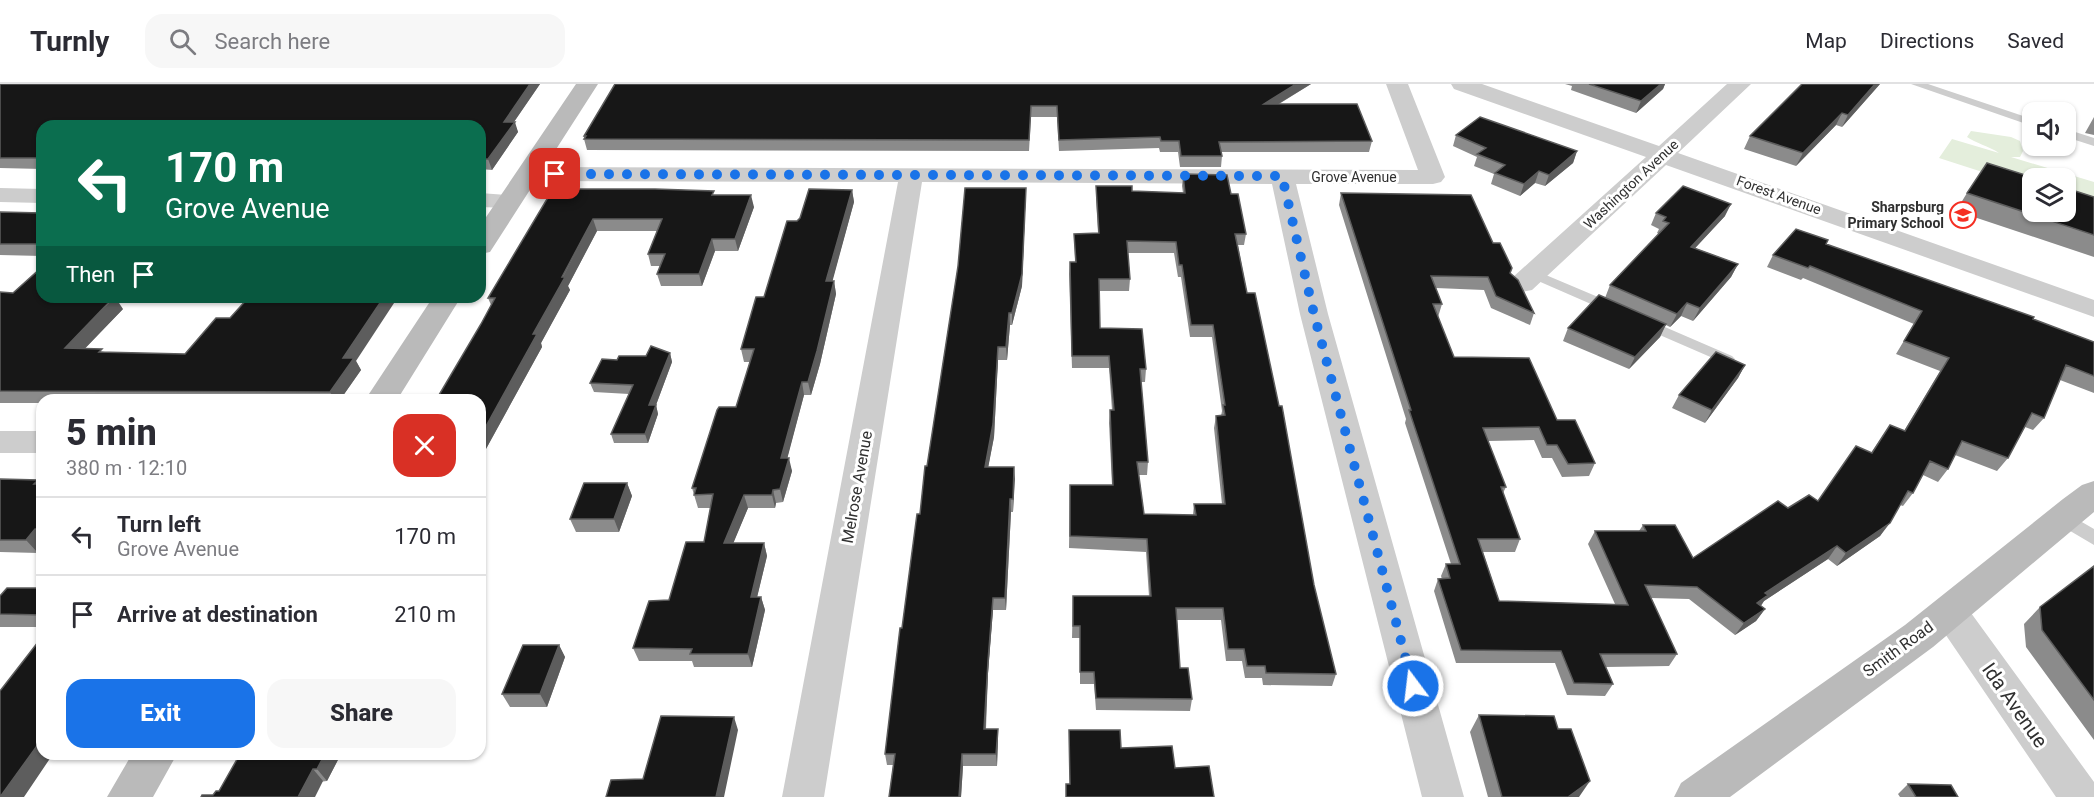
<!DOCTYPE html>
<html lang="en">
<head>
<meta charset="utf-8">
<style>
	:root { --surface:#fff; --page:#f7f7f7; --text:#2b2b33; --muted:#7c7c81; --line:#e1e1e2; --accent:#1a73e8 }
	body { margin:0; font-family:Roboto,sans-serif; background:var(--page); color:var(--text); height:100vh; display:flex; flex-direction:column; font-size:22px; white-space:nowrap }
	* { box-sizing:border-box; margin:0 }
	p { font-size:20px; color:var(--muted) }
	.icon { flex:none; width:33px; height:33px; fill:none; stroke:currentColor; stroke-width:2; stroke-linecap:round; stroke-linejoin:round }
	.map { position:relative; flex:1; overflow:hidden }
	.sheet { position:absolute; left:36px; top:310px; width:450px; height:366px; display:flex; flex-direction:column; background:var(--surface); border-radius:18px; box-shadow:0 2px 4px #0004 }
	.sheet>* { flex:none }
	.top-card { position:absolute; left:36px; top:36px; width:450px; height:183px; border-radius:18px; box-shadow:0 2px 4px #0004; background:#0b6e4f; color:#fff; overflow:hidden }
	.buttons { position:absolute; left:2022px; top:18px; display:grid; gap:12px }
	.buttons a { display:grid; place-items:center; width:54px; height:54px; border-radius:12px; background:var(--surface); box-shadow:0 2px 4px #0004; font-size:30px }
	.pin { position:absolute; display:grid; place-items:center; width:51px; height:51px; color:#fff; margin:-26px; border-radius:12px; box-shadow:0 3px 9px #0006 }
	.me { position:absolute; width:66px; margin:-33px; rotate:345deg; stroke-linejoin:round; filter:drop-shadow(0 0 4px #0008) }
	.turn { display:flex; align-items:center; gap:21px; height:126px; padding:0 30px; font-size:27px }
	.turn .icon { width:78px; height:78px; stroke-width:2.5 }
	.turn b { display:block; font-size:42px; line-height:51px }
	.then { display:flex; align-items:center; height:57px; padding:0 30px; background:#0003; gap:12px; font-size:22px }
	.round { display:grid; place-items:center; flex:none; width:63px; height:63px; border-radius:18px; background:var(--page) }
	.summary { display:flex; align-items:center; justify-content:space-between; height:102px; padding:0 30px }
	h1 { font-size:36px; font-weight:800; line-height:45px }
	.primary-button { display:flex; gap:12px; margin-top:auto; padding:12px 30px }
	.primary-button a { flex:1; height:69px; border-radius:18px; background:var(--accent); color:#fff; font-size:24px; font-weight:800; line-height:69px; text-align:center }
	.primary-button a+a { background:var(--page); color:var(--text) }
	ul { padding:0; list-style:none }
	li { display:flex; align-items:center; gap:18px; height:78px; padding:0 30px; border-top:2px solid var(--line) }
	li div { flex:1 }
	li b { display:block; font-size:22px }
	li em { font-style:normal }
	header { display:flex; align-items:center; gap:36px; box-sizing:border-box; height:84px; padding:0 30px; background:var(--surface); border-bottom:2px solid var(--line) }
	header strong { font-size:28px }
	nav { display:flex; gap:33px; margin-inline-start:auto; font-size:21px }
	.search { width:420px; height:54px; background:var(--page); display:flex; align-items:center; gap:15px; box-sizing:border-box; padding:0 21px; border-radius:18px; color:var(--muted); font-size:22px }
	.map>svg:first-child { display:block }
</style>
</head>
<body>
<header>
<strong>Turnly</strong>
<div class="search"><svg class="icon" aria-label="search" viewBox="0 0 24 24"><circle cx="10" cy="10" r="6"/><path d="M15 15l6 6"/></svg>Search here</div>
<nav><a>Map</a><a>Directions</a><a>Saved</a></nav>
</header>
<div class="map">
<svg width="2094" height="713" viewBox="0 0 2094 713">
	<rect width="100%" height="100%" fill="#fff"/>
	<path fill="#e4eedc" d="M 1971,47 L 2011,53 L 2020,57 L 2023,67 L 2020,73 L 2011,73 L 2094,98 L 2094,123 L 2066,114 L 2066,94 L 2032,94 L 2032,104 L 1939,74 L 1952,55 L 1999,69 C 1989,62 1975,59 1967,53 Z"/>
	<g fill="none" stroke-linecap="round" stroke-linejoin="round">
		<path fill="#cdcdcd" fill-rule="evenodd" d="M 1911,0 L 1928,0 L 2032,35 L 2032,42 Z
			M 2066,45 L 2094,54 L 2094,62 L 2066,53 Z
			M 1534,186 L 1617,221 L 1619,224 L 1617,227 L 1607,227 L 1529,193 L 1527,190 Z
			M 1644,234 L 1732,272 L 1735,275 L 1732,278 L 1722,278 L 1639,242 L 1637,239 L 1639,236 Z
			M 2061,426 L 2094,445 L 2094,461 L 2055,438 L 2052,433 L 2055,428 Z"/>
		<path fill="#cdcdcd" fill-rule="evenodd" d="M 1386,0 L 1408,0 L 1445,93 L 1441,98 L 1433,100 L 1296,100 L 1328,230 L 1464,713 L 1422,713 L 1300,230 L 1272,100 L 922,98 L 824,713 L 782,713 L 898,98 L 529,97 L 521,95 L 517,90 L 521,85 L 529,83 L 1418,86 Z
			M 1451,0 L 1482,0 L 1659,62 L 1727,0 L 1751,0 L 1678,69 L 2094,216 L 2094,233 L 1666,81 L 1532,206 L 1522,208 L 1512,206 L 1508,200 L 1512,194 L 1646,73 L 1454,5 Z
			M 0,104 L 42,105 L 42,119 L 0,118 Z
			M 480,109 L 518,112 L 521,117 L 518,122 L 509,124 L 480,123 Z
			M 0,347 L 42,347 L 42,369 L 0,369 Z
			M 1950,513 L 1963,518 L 2094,698 L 2094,713 L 2056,713 L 1937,538 L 1932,528 L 1937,518 Z"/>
		<path fill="#bababa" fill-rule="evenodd" d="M 576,0 L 598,0 L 490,168 L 480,170 L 480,142 Z
			M 433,213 L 461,213 L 397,316 L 365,316 Z
			M 2094,397 L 2094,428 L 1933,563 L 1730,713 L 1674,713 L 1681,699 L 1905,541 L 2063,415 L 2082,401 Z
			M 132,670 L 177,670 L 153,713 L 107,713 Z"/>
	</g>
	<path fill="#8b8b8b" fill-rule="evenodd" d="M 0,0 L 540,0 L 514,38 L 518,48 L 492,86 L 480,85 L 480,42 L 42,42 L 42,85 L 0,84 Z
		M 615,0 L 1311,0 L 1279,20 L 1372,57 L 1369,68 L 1221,68 L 1222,72 L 1221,83 L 1180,83 L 1178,68 L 1160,68 L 1159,64 L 1059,67 L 1057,33 L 1031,33 L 1029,67 L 587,66 L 584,55 L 585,54 L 584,52 Z
		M 1565,0 L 1665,0 L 1663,5 L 1636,29 L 1571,6 L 1572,2 Z
		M 1880,0 L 1842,43 L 1836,41 L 1796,82 L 1744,65 L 1750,52 Z
		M 2094,33 L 2094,51 L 2085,49 Z
		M 1456,51 L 1577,67 L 1573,79 L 1545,102 L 1535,99 L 1520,112 L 1491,100 L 1494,90 L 1474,82 L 1477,73 L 1453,62 Z
		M 1183,90 L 1231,110 L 1246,150 L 1244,161 L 1238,161 L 1247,209 L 1314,501 L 1336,590 L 1332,602 L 1263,601 L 1262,594 L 1245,594 L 1242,577 L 1226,577 L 1221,536 L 1177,536 L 1180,584 L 1192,615 L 1190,627 L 1096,626 L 1094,600 L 1080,600 L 1080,554 L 1072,554 L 1073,512 L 1149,512 L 1146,468 L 1069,464 L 1070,401 L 1112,401 L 1109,339 L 1110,326 L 1112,326 L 1109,284 L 1072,284 L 1069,190 L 1070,178 L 1075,178 L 1074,150 L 1098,149 L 1096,114 L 1096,102 L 1132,107 L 1183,109 L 1182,102 ZM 1128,169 L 1174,169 L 1178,193 L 1181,193 L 1190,253 L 1212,253 L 1222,327 L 1221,332 L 1216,332 L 1214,344 L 1222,420 L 1194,420 L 1193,431 L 1144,430 L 1139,391 L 1147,391 L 1148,378 L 1141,298 L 1145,298 L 1146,285 L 1100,244 L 1099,207 L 1129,207 L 1130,195 Z
		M 1026,104 L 1022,202 L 1012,241 L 1010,241 L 1007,276 L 998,276 L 994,353 L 988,383 L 1014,383 L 1013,428 L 1011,428 L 1006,526 L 993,526 L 988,589 L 986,645 L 998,656 L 997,682 L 963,682 L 961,713 L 889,713 L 893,681 L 887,681 L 885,670 L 902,544 L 958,182 Z
		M 553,105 L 715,111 L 754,123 L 738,167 L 715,167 L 702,202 L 661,202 L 657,190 L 660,182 L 651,182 L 648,170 L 657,147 L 597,147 L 568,202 L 570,206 L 541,259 L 542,263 L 481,374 L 485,383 L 480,393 L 481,240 L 491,221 L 488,214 Z
		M 852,106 L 854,118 L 832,197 L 834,197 L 836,210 L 820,280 L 811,311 L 804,311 L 787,374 L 792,387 L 783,418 L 776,419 L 775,424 L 748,424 L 733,459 L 764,459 L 767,472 L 757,513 L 761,513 L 765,526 L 752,583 L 694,583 L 692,577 L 639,577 L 633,564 L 669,516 L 704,458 L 711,424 L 698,424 L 692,404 L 736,323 L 750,278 L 744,278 L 741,265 L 797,137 Z
		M 1341,109 L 1493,159 L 1534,229 L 1530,241 L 1491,224 L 1484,206 L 1436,204 L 1442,220 L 1438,233 L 1454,273 L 1557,336 L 1595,379 L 1589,392 L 1562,393 L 1552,374 L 1542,374 L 1534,356 L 1488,357 L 1506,403 L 1503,409 L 1520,455 L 1515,468 L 1483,468 L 1499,517 L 1615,520 L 1588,460 L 1595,447 L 1639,447 L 1643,441 L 1693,474 L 1788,424 L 1818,417 L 1871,369 L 1890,341 L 1904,347 L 1940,287 L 1896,270 L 1914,240 L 1803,194 L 1801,196 L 1767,183 L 1773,171 L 1828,156 L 1826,160 L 2033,235 L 2094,258 L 2094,309 L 2060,296 L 2044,334 L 2033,346 L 2025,343 L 2008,374 L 1997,387 L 1955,371 L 1948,385 L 1938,398 L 1923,391 L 1913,409 L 1903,422 L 1900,421 L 1880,452 L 1837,482 L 1828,475 L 1764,517 L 1761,522 L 1765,525 L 1756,537 L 1735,551 L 1689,515 L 1651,514 L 1677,570 L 1669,582 L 1606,583 L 1613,600 L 1605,612 L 1567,611 L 1555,579 L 1456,579 L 1434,507 L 1438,495 L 1442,495 L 1441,492 L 1446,480 L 1451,480 L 1405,339 L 1406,335 L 1339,121 Z
		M 1967,109 L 2094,113 L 2094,173 L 1956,127 Z
		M 0,128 L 42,129 L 42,172 L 0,171 Z
		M 1656,129 L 1725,132 L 1695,164 L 1738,180 L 1731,193 L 1693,237 L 1681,232 L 1670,243 L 1666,241 L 1660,253 L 1629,285 L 1563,257 L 1568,244 L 1605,214 L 1610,201 L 1659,150 L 1657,149 L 1659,145 L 1651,141 Z
		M 0,208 L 13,209 L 123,225 L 85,264 L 105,268 L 356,277 L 361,286 L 340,316 L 42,316 L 42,319 L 0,319 Z
		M 670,269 L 672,278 L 656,321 L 658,330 L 648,359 L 614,359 L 611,350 L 629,310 L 594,308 L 590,299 L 617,276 Z
		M 1745,281 L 1738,294 L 1705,339 L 1672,324 L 1679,311 Z
		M 0,395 L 42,400 L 42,464 L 38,469 L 0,468 Z
		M 627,399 L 632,412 L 619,448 L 576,448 L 570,435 Z
		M 2094,482 L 2094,656 L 2026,563 L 2024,540 L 2040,523 Z
		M 42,504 L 42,543 L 0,543 L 0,512 Z
		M 559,561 L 565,573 L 547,623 L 510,623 L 502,610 Z
		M 1479,631 L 1579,713 L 1488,713 L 1470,648 Z
		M 240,670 L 341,670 L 327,697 L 213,711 L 219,707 Z
		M 1908,700 L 1958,713 L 1900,713 L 1898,710 Z"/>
	<path fill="#5d5d5d" d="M 530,0 L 540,0 L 507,48 L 504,38 Z
		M 1296,0 L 1311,0 L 1262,30 L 1264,20 Z
		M 1660,0 L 1665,0 L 1663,5 L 1636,29 L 1641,17 Z
		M 1875,0 L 1880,0 L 1842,43 L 1848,31 Z
		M 1842,29 L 1836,41 L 1796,82 L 1803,69 Z
		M 515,38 L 518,48 L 492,86 L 488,75 Z
		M 1577,67 L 1573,79 L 1545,102 L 1549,91 Z
		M 1539,87 L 1535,99 L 1520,112 L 1524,100 Z
		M 1026,104 L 1022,202 L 1012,241 L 1012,229 Z
		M 852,106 L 854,118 L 829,210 L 826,197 Z
		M 751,111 L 754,123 L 738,167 L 735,155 Z
		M 1731,120 L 1725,132 L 1685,175 L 1691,163 Z
		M 593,135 L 597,147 L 568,202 L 570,206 L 541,259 L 542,263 L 481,374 L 485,383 L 480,393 L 480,353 Z
		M 712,155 L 715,167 L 702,202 L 699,190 Z
		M 1738,180 L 1731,193 L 1693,237 L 1700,224 Z
		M 834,197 L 836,210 L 820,280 L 811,311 L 808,298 Z
		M 115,213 L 123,225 L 74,276 L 65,264 Z
		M 384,213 L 398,213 L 356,277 L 361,286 L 340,316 L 335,316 L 330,308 L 343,274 Z
		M 1687,219 L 1681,232 L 1670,243 L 1677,230 Z
		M 1009,229 L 1010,241 L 1007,276 L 1006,263 Z
		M 1666,240 L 1660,253 L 1629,285 L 1635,273 Z
		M 998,263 L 998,276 L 994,353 L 986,395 L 985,383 Z
		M 670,269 L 672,278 L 656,321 L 658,330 L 648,359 L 645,350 L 649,321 Z
		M 1745,281 L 1738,294 L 1705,339 L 1712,326 Z
		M 802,298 L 804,311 L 784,387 L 781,374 Z
		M 789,374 L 792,387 L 783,418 L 780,405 Z
		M 1014,383 L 1015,395 L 1013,428 L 1013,415 Z
		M 38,396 L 42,400 L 42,409 L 34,400 Z
		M 627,399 L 632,412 L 619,448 L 614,435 Z
		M 773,406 L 776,419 L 775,424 L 772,411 Z
		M 744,411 L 748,424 L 728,472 L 724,459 Z
		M 1010,415 L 1011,428 L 1006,526 L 1005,514 Z
		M 1890,439 L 1880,452 L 1837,482 L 1846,469 Z
		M 35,445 L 42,453 L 42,464 L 38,469 L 26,456 Z
		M 764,459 L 767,472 L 754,526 L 751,513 Z
		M 1837,462 L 1828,475 L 1764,517 L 1759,524 L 1749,532 L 1765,509 Z
		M 761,513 L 765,526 L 752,583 L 748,570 Z
		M 993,514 L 993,526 L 988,589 L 985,656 L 984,645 L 988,577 Z
		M 1765,525 L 1756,537 L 1735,551 L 1744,539 Z
		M 559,561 L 565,573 L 547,623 L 540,610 Z
		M 734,633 L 738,646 L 724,713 L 716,713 Z
		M 998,645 L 998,656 L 997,682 L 996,670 Z
		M 42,655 L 42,670 L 53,670 L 24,713 L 0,713 Z
		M 325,670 L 341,670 L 327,697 L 317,685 Z
		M 962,670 L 963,682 L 961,713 L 959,713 Z
		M 313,685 L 323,697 L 315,713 L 298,713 Z
		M 1590,697 L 1579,713 L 1568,713 Z"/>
	<path fill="#171717" stroke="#5d5d5d" stroke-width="1.5" fill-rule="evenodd" d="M 0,0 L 530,0 L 504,38 L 515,38 L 488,75 L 480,75 L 480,42 L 42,42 L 42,74 L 0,74 Z
		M 615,0 L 1296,0 L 1264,20 L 1357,20 L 1372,57 L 1219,58 L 1222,72 L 1181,72 L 1179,57 L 1161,57 L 1160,53 L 1059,56 L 1057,22 L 1031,22 L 1029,56 L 584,55 L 586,52 L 584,52 Z
		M 1589,0 L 1661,0 L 1641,17 Z
		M 1802,0 L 1875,0 L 1848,31 L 1842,29 L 1803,69 L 1750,52 Z
		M 1480,33 L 1577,67 L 1549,91 L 1539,87 L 1524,100 L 1495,89 L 1505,81 L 1477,70 L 1486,64 L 1456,51 Z
		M 1987,79 L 2035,94 L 2032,94 L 2032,128 L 2066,128 L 2066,104 L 2094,113 L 2094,151 L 1967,109 Z
		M 1183,90 L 1227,91 L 1231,110 L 1238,110 L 1246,150 L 1235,150 L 1247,209 L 1255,209 L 1279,322 L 1282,322 L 1314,501 L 1336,590 L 1266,589 L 1265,582 L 1247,582 L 1244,565 L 1228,565 L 1223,524 L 1176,524 L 1180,584 L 1188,584 L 1192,615 L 1096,614 L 1094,588 L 1080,588 L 1080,542 L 1073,542 L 1073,512 L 1151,512 L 1147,455 L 1070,452 L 1070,401 L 1113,401 L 1110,326 L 1114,326 L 1109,272 L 1072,272 L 1070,178 L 1076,178 L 1074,150 L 1099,149 L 1096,102 L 1132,102 L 1132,107 L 1185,109 ZM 1127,157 L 1176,158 L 1179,181 L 1182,181 L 1191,241 L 1213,241 L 1225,321 L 1223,321 L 1225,331 L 1216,332 L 1225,420 L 1194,420 L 1196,431 L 1144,430 L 1137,378 L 1148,378 L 1140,285 L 1146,285 L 1142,245 L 1100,244 L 1099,195 L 1130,195 Z
		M 1683,102 L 1731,120 L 1691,163 L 1738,180 L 1700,224 L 1687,219 L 1677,230 L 1610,201 L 1669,139 L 1663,137 L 1666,133 L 1656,129 Z
		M 965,104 L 1026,104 L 1022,190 L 1012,229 L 1009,229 L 1006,263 L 998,263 L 993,340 L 985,383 L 1014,383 L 1013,415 L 1010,415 L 1005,514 L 993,514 L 988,577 L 984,645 L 998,645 L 996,670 L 962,670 L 959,713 L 889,713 L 895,670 L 885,670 L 900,544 L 902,544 L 917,430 L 920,430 L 925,382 L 927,382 L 958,182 Z
		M 553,105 L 655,105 L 714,107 L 712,111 L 751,111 L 735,155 L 712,155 L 699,190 L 657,190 L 665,170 L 648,170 L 662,135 L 593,135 L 562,193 L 565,193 L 533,250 L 537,250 L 480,353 L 480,316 L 436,316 L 481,240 L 495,214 L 488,214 Z
		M 809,105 L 852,106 L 826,197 L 834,197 L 817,267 L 808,298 L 802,298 L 781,374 L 789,374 L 780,405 L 773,406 L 772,411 L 744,411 L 724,459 L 764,459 L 751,513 L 761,513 L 748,570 L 690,570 L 692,565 L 633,564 L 649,517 L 669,516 L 686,458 L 704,458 L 713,410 L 694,411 L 696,404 L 692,404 L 717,326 L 719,323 L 736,323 L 754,265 L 741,265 L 756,213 L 764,213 L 787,137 L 797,137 L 800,134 Z
		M 1341,109 L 1471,111 L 1493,159 L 1500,159 L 1512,184 L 1510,189 L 1518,196 L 1534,229 L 1496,212 L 1488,193 L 1431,192 L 1442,220 L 1433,220 L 1454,273 L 1529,274 L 1557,336 L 1575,336 L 1595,379 L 1568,380 L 1557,361 L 1547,361 L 1539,343 L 1483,344 L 1506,403 L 1501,403 L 1520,455 L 1478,455 L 1499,517 L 1628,521 L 1595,447 L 1646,447 L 1643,441 L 1675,441 L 1693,474 L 1778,417 L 1788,424 L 1809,411 L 1818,417 L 1856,362 L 1872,369 L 1890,341 L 1905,347 L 1949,274 L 1904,257 L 1922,227 L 1810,182 L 1808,184 L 1773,171 L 1796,145 L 1828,156 L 1826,160 L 2034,233 L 2033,235 L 2094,258 L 2094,292 L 2066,281 L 2044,334 L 2032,329 L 2008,374 L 1962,357 L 1948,385 L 1930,377 L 1913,409 L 1908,407 L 1890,439 L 1846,469 L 1837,462 L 1765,509 L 1768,511 L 1757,519 L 1765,525 L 1744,539 L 1697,503 L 1645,501 L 1677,570 L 1600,570 L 1613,600 L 1574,599 L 1561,567 L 1461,566 L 1438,495 L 1450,494 L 1446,480 L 1460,480 L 1409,326 L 1411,326 Z
		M 0,128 L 42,129 L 42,160 L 0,160 Z
		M 42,183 L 42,213 L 114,213 L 65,264 L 102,265 L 99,268 L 185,270 L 216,234 L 230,234 L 249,213 L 384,213 L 343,274 L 354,274 L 330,308 L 0,307 L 0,208 L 13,209 Z
		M 1599,211 L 1666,240 L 1635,273 L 1568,244 Z
		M 651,262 L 670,269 L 649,321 L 656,321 L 645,350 L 611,350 L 633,301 L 590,299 L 602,275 L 617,276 L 619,272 L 646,272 Z
		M 1716,268 L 1745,281 L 1712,326 L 1679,311 Z
		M 0,395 L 38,396 L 34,400 L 42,400 L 42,445 L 35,445 L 26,456 L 0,456 Z
		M 584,399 L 627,399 L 614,435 L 570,435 Z
		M 2094,482 L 2094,616 L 2042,546 L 2040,523 Z
		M 7,504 L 42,504 L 42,531 L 0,530 L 0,512 Z
		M 42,553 L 42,655 L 0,713 L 0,607 Z
		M 523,561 L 559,561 L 540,610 L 502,610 Z
		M 1479,631 L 1554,632 L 1558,645 L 1571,645 L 1590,697 L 1568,713 L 1502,713 Z
		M 661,632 L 734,633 L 716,713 L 606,713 L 611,696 L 643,695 Z
		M 1069,646 L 1120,646 L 1121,664 L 1172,662 L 1175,684 L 1209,682 L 1214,713 L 1066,713 L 1066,700 L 1070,700 Z
		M 240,670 L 325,670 L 317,685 L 313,685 L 298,713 L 201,713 L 202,711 L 213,711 L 216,707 L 219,707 Z
		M 1908,700 L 1951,701 L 1958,713 L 1916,713 Z"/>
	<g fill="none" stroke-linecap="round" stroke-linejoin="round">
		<path stroke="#1a73e8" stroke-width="10" stroke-dasharray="0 18" d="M 555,90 L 1282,92 L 1314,230 L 1413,602"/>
	</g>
	<defs>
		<symbol id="school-ring" viewBox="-11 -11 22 22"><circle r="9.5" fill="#fff" stroke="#f52f23" stroke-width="1.5"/><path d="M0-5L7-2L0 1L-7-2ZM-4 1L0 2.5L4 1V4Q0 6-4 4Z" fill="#f52f23"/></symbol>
	</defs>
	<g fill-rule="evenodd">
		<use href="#school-ring" x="1948" y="116" width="30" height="30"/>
	</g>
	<g text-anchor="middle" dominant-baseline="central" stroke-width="6" stroke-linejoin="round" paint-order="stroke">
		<g font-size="14" fill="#303030" stroke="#fff">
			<text x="1354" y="93">Grove Avenue</text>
			<text transform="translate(1631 100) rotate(-43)">Washington Avenue</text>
			<text transform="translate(1779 111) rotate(20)">Forest Avenue</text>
		</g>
		<g font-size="14" font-weight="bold" fill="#303030" stroke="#fff" text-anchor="end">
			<text x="1944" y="123">Sharpsburg<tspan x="1944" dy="16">Primary School</tspan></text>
		</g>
		<g font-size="16" fill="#303030" stroke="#fff">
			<text transform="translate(857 403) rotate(-80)">Melrose Avenue</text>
			<text transform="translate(1898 565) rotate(-36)">Smith Road</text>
		</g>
		<g font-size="20" fill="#303030" stroke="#fff">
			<text transform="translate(2015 621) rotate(55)">Ida Avenue</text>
		</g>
	</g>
</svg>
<div class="buttons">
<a><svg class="icon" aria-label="sound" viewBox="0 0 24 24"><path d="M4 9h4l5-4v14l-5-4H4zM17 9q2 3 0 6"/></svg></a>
<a><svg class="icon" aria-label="layers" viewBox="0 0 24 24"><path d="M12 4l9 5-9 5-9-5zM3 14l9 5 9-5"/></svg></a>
</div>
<div class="pin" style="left:555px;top:90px;background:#d93025"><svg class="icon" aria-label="arrive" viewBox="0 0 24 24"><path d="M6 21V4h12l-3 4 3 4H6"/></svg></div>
<svg class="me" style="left:1413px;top:602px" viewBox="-20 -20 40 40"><circle r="17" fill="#1a73e8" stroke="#fff" stroke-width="3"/><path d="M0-11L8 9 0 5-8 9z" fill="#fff"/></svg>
<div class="top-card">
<div class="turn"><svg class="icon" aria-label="left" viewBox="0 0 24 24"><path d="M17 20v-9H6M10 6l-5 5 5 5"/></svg><div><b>170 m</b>Grove Avenue</div></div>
<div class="then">Then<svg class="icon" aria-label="arrive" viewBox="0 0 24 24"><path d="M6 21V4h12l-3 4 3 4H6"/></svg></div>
</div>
<section class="sheet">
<div class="summary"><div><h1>5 min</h1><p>380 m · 12:10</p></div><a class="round" style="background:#d93025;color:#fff"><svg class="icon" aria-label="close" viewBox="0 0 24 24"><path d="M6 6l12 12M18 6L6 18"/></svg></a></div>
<ul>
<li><svg class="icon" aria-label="left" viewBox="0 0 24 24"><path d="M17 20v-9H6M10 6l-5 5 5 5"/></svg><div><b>Turn left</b><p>Grove Avenue</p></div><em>170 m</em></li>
<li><svg class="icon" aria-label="arrive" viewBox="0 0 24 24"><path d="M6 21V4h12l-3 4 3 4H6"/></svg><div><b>Arrive at destination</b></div><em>210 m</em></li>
</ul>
<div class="primary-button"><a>Exit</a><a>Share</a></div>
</section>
</div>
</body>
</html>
